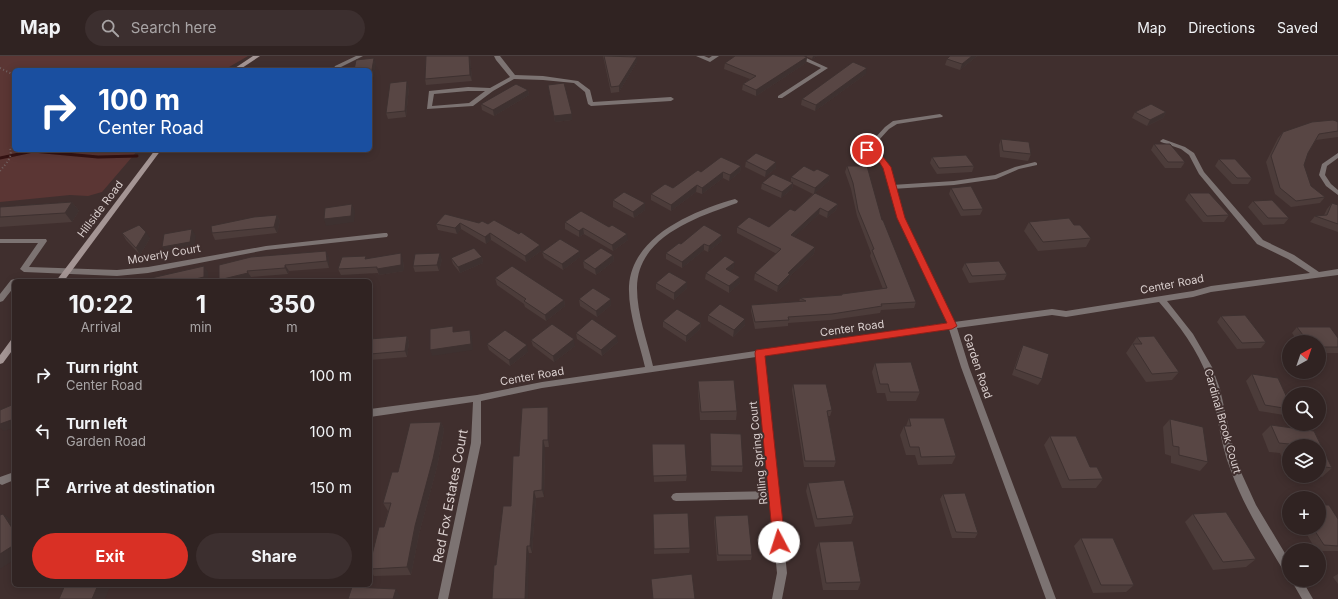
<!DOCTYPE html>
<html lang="en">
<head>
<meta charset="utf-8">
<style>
	:root { --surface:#302322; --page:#3c2f2f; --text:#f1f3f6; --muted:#a8a4a5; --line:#4b4040; --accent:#d93025 }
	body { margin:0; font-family:Inter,sans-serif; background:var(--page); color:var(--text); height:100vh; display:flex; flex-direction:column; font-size:15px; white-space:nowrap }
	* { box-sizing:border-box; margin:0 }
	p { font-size:13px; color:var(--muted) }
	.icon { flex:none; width:22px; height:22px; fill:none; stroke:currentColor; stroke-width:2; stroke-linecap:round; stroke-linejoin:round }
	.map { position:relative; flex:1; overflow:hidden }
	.drawer { position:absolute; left:12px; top:223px; width:360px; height:308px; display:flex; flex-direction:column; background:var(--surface); border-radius:6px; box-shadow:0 2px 10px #0003,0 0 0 1px var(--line) }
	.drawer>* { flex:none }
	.banner { position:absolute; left:12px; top:12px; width:360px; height:84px; border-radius:6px; box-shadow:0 2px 10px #0003,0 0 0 1px var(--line); background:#1a4fa0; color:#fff; overflow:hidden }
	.needle { width:26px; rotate:40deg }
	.fabs { position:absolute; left:1282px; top:279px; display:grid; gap:8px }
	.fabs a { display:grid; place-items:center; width:44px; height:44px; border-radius:50%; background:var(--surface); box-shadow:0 2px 10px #0003,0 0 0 1px var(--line); font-size:20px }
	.pin { position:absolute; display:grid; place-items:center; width:34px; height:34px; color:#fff; margin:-17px; border:2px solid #fff; border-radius:50%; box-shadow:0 1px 4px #0007 }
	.me { position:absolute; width:44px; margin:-22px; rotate:355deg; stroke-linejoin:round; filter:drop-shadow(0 0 3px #0008) }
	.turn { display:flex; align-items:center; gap:14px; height:84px; padding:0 20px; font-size:18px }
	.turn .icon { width:52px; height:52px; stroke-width:2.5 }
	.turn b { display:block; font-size:28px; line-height:34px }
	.eta { display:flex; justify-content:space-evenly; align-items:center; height:68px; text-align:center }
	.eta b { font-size:24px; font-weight:700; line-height:28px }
	.primary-button { display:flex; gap:8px; margin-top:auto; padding:8px 20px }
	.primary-button a { flex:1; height:46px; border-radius:24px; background:var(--accent); color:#fff; font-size:16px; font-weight:700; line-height:46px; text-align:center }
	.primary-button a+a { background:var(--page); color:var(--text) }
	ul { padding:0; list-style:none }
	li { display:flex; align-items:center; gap:12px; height:56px; padding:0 20px }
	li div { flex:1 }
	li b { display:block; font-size:15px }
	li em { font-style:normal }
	header { display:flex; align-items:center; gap:24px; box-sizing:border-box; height:56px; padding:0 20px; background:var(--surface); border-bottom:1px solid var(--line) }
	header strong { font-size:19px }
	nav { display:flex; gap:22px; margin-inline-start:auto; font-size:14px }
	.search { width:280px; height:36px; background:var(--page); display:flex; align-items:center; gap:10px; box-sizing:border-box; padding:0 14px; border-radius:22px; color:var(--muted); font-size:15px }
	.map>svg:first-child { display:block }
</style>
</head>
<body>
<header>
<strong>Map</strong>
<div class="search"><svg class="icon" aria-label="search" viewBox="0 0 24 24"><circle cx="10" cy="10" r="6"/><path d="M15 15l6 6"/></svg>Search here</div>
<nav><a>Map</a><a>Directions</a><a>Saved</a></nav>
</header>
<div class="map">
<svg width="1338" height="543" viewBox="0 0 1338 543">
	<rect width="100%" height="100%" fill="#402f2e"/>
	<path fill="#5b3634" d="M 0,0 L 248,0 L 224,14 L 14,14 L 14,94 L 138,94 L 102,136 L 88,140 L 70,139 L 0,146 Z"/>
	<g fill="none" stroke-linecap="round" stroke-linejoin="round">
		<path stroke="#341212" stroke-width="3" d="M 0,102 L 33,95 L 98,101 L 137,100"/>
		<path stroke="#716261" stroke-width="2" stroke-dasharray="1 2.5" stroke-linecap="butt" d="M 0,12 L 14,19
			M 0,115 C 6,107 13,102 10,92 L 14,89"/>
		<path fill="#7c7372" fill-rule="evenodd" d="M 940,58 L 943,60 L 942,61 L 897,68 L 889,73 L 869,95 L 865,95 L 864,94 L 885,71 L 893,65 Z
			M 1035,106 L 1037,107 L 1037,109 L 1019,113 L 996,123 L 954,129 L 892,133 L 889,131 L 892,129 L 954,125 L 995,119 L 1015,111 Z
			M 775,435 L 778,436 L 780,439 L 778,442 L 775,443 L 676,445 L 673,444 L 671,441 L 673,438 L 676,437 Z"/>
		<path fill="#7c7372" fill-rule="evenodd" d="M 356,0 L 363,0 L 339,12 L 339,14 L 333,14 L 335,10 Z
			M 494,0 L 500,0 L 515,19 L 543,20 L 578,25 L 590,34 L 593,46 L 671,41 L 674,43 L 671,45 L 591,50 L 588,48 L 585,36 L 574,27 L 543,24 L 514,23 L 493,35 L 473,50 L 427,53 L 429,35 L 468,31 L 490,32 L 510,21 L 496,4 ZM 468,35 L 485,35 L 469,47 L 432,50 L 434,38 Z
			M 696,0 L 704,0 L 709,2 L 712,0 L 719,0 L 710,6 Z
			M 794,0 L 802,0 L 828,12 L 782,42 L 778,42 L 778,40 L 821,12 Z
			M 1163,83 L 1185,91 L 1194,97 L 1204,116 L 1263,184 L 1294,199 L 1319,216 L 1338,213 L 1338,219 L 1211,236 L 1193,241 L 1167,245 L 1193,278 L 1212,311 L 1220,333 L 1233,391 L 1240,414 L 1256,449 L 1289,504 L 1289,518 L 1285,517 C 1265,484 1244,451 1231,415 C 1219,385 1218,353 1208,323 C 1198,294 1179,269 1159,246 L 1066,261 L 1052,259 L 957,272 L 969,311 L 1056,543 L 1046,543 L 961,311 L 949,273 L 764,300 L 787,517 L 782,543 L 772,543 L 777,517 L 756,301 L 542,332 L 481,345 L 481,387 L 448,543 L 438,543 L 471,387 L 473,346 L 370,361 L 370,353 L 477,339 L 542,326 L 645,311 C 639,285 628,257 629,230 C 632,180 693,155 735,143 L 738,145 L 737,147 C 698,161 637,180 637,232 C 637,258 647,284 653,310 L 947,267 L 898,162 L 884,111 L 878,104 L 865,95 L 865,93 L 869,93 L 882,102 L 890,111 L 904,162 L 954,266 L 1052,253 L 1066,255 L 1193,235 L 1211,230 L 1310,217 L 1288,203 L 1257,188 L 1199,118 L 1189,99 L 1181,93 L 1161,86 L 1160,85 Z
			M 1338,97 L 1338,102 L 1327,110 L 1325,119 L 1331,128 L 1338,134 L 1338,139 L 1326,130 L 1319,119 L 1322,108 Z
			M 384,177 L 387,177 L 388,179 L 387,181 L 266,194 L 148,217 L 117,220 L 24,216 L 20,213 L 38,187 L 0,187 L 0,183 L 46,183 L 47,185 L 29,211 L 117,214 L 148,211 L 266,190 Z
			M 14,223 L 17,225 L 14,225 L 14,231 L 3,245 L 0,246 L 0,238 L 11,224 Z
			M 14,416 L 14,424 L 2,429 L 0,428 L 0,421 Z
			M 1291,524 L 1302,524 L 1313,543 L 1302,543 Z"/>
		<path fill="#a49594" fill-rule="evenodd" d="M 253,0 L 260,0 L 239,14 L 232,14 Z
			M 155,94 L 161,94 L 64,225 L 56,225 Z
			M 14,283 L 14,292 L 3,307 L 0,308 L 0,299 L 11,284 Z"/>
	</g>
	<path fill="#4c3c3a" d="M 426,0 L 470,0 L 472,25 L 426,29 L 425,23 Z
		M 603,0 L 633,0 L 637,6 L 619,36 L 611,37 Z
		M 805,0 L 817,0 L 812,3 Z
		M 950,0 L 977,0 L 960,14 L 945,9 L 947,3 Z
		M 807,1 L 806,7 L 756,40 L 742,34 L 743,28 L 750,23 L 724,13 L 725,7 Z
		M 866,18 L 815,55 L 801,49 L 802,43 Z
		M 548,29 L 572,64 L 555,66 Z
		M 409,31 L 406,61 L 388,63 L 386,57 Z
		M 528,34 L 529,39 L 494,60 L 482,54 L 481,48 Z
		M 1135,56 L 1166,56 L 1163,62 L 1147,70 L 1132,62 Z
		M 1336,65 L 1338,66 L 1338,81 L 1316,84 L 1308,97 L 1304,109 L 1311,130 L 1325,141 L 1320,147 L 1291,151 L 1275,138 L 1266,106 L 1278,82 L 1283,76 Z
		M 1001,83 L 1031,98 L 1028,105 L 1000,101 L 999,89 Z
		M 1154,88 L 1185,106 L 1181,112 L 1165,112 L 1151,94 Z
		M 932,101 L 974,110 L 972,116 L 937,118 L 930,107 Z
		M 1219,103 L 1252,122 L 1248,128 L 1232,128 L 1215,110 Z
		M 746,105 L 776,106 L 776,112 L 765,121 L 745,111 Z
		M 741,110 L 740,116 L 729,125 L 723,122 L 702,138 L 696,136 L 671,155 L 651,144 L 651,138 L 673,132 L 701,116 Z
		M 847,110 L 882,164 L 916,246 L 914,252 L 881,254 L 880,257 L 831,264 L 788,267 L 788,270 L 755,273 L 751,255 L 751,249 L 799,246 L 800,242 L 841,239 L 842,238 L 883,233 L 870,200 L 871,197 L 857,160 L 851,133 L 845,116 Z
		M 814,115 L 830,119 L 829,125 L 815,137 L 838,148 L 836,154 L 827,162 L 819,158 L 794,181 L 815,191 L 814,198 L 790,220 L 789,225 L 777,236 L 754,224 L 755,217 L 777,198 L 737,177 L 737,171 L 769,171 L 795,155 L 813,138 L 793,128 L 792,133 L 781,142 L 761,133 L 762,127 L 791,126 L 791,121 Z
		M 951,132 L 983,153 L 980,159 L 961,160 L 949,138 Z
		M 1189,137 L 1229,159 L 1224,166 L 1203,166 L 1185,144 Z
		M 613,144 L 645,154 L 634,162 L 613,151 Z
		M 1253,145 L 1289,162 L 1284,168 L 1263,169 L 1248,151 Z
		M 72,146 L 79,155 L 72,166 L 0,171 L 0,151 Z
		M 1332,147 L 1338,149 L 1338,176 L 1310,166 L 1315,160 L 1324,159 L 1327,153 Z
		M 445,158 L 541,195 L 526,206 L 491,184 L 486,188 L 461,173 L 457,178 L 438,174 L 436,168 Z
		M 277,159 L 280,165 L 277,177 L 215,184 L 212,177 Z
		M 565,166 L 628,184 L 613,195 L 584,178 L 579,181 L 565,173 Z
		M 1029,166 L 1074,169 L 1091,182 L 1086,191 L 1038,195 L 1024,175 Z
		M 122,177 L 150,182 L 140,199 L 126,184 Z
		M 722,185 L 708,196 L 704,194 L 682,212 L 666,203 L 666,197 L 681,188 Z
		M 542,196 L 580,201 L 563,214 L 544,202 Z
		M 613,199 L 614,205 L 596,219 L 584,212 L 583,205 Z
		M 329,201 L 329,212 L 289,215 L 288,218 L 251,221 L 251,223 L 243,225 L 219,225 L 219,209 Z
		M 482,201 L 483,207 L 460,217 L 453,208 L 451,202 Z
		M 367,203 L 403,204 L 404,215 L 379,219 L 378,217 L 341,219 L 338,213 Z
		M 442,203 L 439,215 L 415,216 L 413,210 Z
		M 965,207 L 1007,218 L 1004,224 L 969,227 L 962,213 Z
		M 734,212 L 730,215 L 740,227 L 729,237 L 705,223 L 706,217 Z
		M 495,222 L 564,244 L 565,250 L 546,265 L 525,251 L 524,248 L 497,229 Z
		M 656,227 L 687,232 L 674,244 L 656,233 Z
		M 579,243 L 611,249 L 597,261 L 580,250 Z
		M 708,259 L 745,263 L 745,269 L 733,281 L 708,265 Z
		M 1221,260 L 1266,286 L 1261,292 L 1237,293 L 1217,266 Z
		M 663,265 L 701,267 L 700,273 L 686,286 L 663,271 Z
		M 1297,271 L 1338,282 L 1338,297 L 1319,297 L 1319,286 L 1298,286 L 1292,277 Z
		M 576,277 L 618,286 L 602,300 L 577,283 Z
		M 407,280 L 409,286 L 407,301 L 370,304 L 370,283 Z
		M 1137,281 L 1179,316 L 1172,324 L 1146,326 L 1126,297 Z
		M 531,284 L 575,290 L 554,306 L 533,290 Z
		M 487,288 L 528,296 L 510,310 L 489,294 Z
		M 1023,289 L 1042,323 L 1038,329 L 1012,319 L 1020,295 Z
		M 875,307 L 920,336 L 916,345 L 887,345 L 885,337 L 877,337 L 872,316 Z
		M 1252,318 L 1289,346 L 1288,347 L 1289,350 L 1289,354 L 1284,359 L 1259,355 L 1246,325 Z
		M 698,325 L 737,355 L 736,364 L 700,364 L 698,334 Z
		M 793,328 L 832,354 L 830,360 L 828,360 L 836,405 L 834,411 L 804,411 L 792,334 Z
		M 550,358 L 549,391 L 545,391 L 544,441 L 536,442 L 532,497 L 529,497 L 496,509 L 511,450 L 519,400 Z
		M 909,362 L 956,400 L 952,408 L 918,409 L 915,399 L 906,399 L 900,379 L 904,370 L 906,370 Z
		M 1170,363 L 1208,406 L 1200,415 L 1171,407 L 1171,400 L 1165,398 L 1163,371 Z
		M 441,366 L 444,374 L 437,411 L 419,478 L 411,519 L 374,520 L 370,514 L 370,507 L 384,471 L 388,455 L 383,447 Z
		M 1271,369 L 1314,375 L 1332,412 L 1322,421 L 1317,420 L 1319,420 L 1319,390 L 1289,390 L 1289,416 L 1288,416 L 1280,397 L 1269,396 L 1262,378 Z
		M 710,377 L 743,410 L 742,416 L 711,415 L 710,383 Z
		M 1050,380 L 1090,411 L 1103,423 L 1096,432 L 1062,432 L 1044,389 Z
		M 652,388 L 687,419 L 686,425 L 654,426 Z
		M 808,427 L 854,460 L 851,468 L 815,471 L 806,435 Z
		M 943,438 L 978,477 L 975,482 L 952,482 L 940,443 Z
		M 653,458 L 690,492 L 689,497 L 654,498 Z
		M 1193,458 L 1256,503 L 1246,511 L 1213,514 L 1185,466 Z
		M 715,460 L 752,499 L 751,504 L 717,505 L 714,465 Z
		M 1338,463 L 1338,495 L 1319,495 L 1319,494 L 1316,494 L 1303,472 L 1319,472 Z
		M 1081,482 L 1134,529 L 1126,536 L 1093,537 L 1074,490 Z
		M 819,486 L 861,526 L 858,534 L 823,534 L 816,494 Z
		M 1338,518 L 1338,528 L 1333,521 Z"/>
	<path fill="#3e3130" d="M 469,0 L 470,0 L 472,25 L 470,19 Z
		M 813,0 L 817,0 L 812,3 Z
		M 972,0 L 977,0 L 960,14 L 962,8 Z
		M 637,1 L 637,6 L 619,36 L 619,30 Z
		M 807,1 L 806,7 L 756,40 L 756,34 Z
		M 374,2 L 376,8 L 370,43 L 370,25 Z
		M 867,12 L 866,18 L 815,55 L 816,49 Z
		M 407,25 L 409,31 L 406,61 L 405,55 Z
		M 528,34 L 529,39 L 494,60 L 493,54 Z
		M 1166,56 L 1163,62 L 1147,70 L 1150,64 Z
		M 572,58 L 572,64 L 555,66 L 554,60 Z
		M 776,106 L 776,112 L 765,121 L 766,115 Z
		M 741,110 L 740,116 L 729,125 L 730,119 Z
		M 723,116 L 723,122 L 702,138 L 702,132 Z
		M 830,119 L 829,125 L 814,138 L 815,132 Z
		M 793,127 L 792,133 L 781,142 L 782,136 Z
		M 697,129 L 696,136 L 671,155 L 671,149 Z
		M 72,146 L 79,155 L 72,166 L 65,157 Z
		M 645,147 L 645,154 L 634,162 L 633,156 Z
		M 352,148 L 355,155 L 354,166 L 326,170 L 324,163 Z
		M 838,148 L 836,154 L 827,162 L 828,156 Z
		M 820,152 L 819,158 L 790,185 L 791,179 Z
		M 277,159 L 280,165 L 277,177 L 274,171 Z
		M 460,167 L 461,173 L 457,178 L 455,172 Z
		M 583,172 L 584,178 L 579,181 L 579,175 Z
		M 192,173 L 196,180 L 194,192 L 166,197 L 162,191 Z
		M 146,176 L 150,182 L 140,199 L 136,192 Z
		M 490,177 L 491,184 L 486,188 L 485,181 Z
		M 627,178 L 628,184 L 613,195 L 612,189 Z
		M 722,179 L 722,185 L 708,196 L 709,190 Z
		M 704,188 L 704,194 L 682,212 L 682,206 Z
		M 540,189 L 541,195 L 526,206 L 525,200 Z
		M 815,191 L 814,198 L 790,220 L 789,225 L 777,236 L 778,230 L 788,217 Z
		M 326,195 L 329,201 L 329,212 L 327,205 Z
		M 580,195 L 580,201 L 563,214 L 562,208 Z
		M 401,197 L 403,204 L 404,215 L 379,219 L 377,213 Z
		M 440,197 L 442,203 L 439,215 L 437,209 Z
		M 613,199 L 614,205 L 596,219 L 595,213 Z
		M 482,201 L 483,207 L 460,217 L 458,211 Z
		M 735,206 L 734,212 L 726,219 L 726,213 Z
		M 285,209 L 289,215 L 288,218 L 285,212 Z
		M 204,210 L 208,216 L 208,225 L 187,225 Z
		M 247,215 L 251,221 L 251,223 L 243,225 L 219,225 L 219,224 Z
		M 740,221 L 740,227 L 729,237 L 729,230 Z
		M 687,226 L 687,232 L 674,244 L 674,237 Z
		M 611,243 L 611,249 L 597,261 L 596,255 Z
		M 564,244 L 565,250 L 546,265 L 545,259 Z
		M 745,263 L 745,269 L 733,281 L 734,274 Z
		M 701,267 L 700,273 L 686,286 L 686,280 Z
		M 470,274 L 472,280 L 473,294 L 432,300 L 430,294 Z
		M 407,280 L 409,286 L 407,301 L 405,295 Z
		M 617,280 L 618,286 L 602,300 L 601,294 Z
		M 574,283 L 575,290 L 554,306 L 553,300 Z
		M 527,289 L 528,296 L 510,310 L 509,304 Z
		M 548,351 L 550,358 L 549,391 L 548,384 Z
		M 14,363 L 14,372 L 4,375 L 0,372 L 0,368 Z
		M 441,366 L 444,374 L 437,411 L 419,478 L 411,519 L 407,511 L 415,470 Z
		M 543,384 L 545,391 L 544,441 L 542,434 Z
		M 534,435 L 536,442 L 532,497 L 530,490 Z
		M 3,458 L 14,466 L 14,475 Z
		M 14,489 L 14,504 L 0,513 L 0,498 Z
		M 527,490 L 529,497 L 528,543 L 525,543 Z
		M 98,529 L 111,529 L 105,543 L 92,543 Z
		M 396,533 L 400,540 L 400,543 L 393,543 Z"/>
	<path fill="#584644" stroke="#3e3130" d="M 426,0 L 469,0 L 470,19 L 425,23 Z
		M 604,0 L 637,1 L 619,30 L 611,31 Z
		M 735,0 L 804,0 L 807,1 L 756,34 L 743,28 L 756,20 L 725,7 Z
		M 950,0 L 972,0 L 962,8 L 947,3 Z
		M 374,2 L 370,25 L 370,14 L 354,14 L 356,4 Z
		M 853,6 L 867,12 L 816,49 L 802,43 Z
		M 407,25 L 405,55 L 386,57 L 390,27 Z
		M 564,27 L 572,58 L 554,60 L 548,29 Z
		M 516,28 L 528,34 L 493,54 L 481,48 Z
		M 1151,48 L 1166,56 L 1150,64 L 1135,56 Z
		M 1333,64 L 1336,65 L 1338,66 L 1338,75 L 1319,78 L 1308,97 L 1304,109 L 1311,130 L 1325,141 L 1296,145 L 1280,132 L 1271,100 L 1283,76 L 1312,66 Z
		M 1001,83 L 1029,86 L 1031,98 L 1003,95 Z
		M 1154,88 L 1170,88 L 1185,106 L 1168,106 Z
		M 756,97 L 776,106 L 766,115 L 746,105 Z
		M 966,99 L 974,110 L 939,112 L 932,101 Z
		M 721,101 L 741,110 L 730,119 L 723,116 L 702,132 L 697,129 L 671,149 L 651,138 L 665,128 L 673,132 L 698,114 L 701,116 Z
		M 1219,103 L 1235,103 L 1252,122 L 1237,122 Z
		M 804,110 L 814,115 L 817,113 L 830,119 L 815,132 L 791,121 Z
		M 847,110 L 867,110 L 882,164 L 883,164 L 916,246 L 881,248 L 882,250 L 832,258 L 788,261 L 789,264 L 755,266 L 751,249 L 806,245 L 800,242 L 842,239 L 842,238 L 887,232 L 872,194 L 874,193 L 858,154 L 853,127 Z
		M 773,118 L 793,127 L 782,136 L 762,127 Z
		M 971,130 L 983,153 L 963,154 L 951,132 Z
		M 624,136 L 645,147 L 633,156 L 613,144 Z
		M 815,137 L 838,148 L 828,156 L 820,152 L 791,179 L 815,191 L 788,217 L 790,218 L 778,230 L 755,217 L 781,193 L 737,171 L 749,161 L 769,171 L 790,153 L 795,155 Z
		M 1189,137 L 1209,137 L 1229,159 L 1207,160 Z
		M 1272,144 L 1289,162 L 1268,162 L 1253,145 Z
		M 72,146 L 65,157 L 0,161 L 0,151 Z
		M 1332,147 L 1338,149 L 1338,168 L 1315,160 L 1327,159 Z
		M 352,148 L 351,160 L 324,163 L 325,152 Z
		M 581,155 L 609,171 L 612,169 L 627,178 L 612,189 L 583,172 L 579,175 L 565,166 Z
		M 445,158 L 479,167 L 482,165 L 488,168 L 494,164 L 519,178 L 521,176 L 540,189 L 525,200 L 490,177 L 485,181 L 460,167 L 455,172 L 436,168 Z
		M 277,159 L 274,171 L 212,177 L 211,170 L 254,161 Z
		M 1069,162 L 1074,169 L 1080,169 L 1091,182 L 1043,186 L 1029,166 Z
		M 139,169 L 146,176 L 136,192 L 122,177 Z
		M 704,169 L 722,179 L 709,190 L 704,188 L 682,206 L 666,197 L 679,187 L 681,188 Z
		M 192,173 L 190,186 L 162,191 L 164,178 Z
		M 560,183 L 580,195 L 562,208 L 542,196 Z
		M 474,192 L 482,201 L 458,211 L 451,202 Z
		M 601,192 L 613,199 L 595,213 L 583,205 Z
		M 326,195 L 327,205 L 285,209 L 285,212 L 247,215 L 248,217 L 219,224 L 219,209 L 251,201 Z
		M 401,197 L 401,209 L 377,213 L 377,211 L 338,213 L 342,201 L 366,200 L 365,203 Z
		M 440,197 L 437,209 L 413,210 L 415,198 Z
		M 725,200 L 735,206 L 726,213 L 740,221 L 729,230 L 706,217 Z
		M 999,205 L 1007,218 L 972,220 L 965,207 Z
		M 204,210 L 204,221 L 187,225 L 138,225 Z
		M 512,210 L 564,244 L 545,259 L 524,245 L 526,243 L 495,222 Z
		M 669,216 L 687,226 L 674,237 L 656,227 Z
		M 593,232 L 611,243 L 596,255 L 579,243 Z
		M 720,248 L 745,263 L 734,274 L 708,259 Z
		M 677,253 L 701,267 L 686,280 L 663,265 Z
		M 1245,259 L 1266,286 L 1242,287 L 1221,260 Z
		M 592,263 L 617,280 L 601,294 L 576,277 Z
		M 552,268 L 574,283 L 553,300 L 531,284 Z
		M 453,270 L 453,276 L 470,274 L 471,288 L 430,294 L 430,273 Z
		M 1297,271 L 1330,271 L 1338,282 L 1338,291 L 1319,291 L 1319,286 L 1308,286 Z
		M 505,274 L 527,289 L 509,304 L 487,288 Z
		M 407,280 L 405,295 L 370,298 L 370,283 Z
		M 1154,280 L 1179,316 L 1152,318 L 1133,288 L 1142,288 L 1137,281 Z
		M 1023,289 L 1049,298 L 1042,323 L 1015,313 Z
		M 911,306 L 920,336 L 890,336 L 888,328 L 880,328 L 875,307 Z
		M 1252,318 L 1278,322 L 1289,346 L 1287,346 L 1289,350 L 1289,353 L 1265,349 Z
		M 734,324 L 737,355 L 701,356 L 698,325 Z
		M 793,328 L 826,328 L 832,354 L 827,355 L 836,405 L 805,405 Z
		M 14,348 L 14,363 L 0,368 L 0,354 Z
		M 548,351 L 548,384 L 543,384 L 542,434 L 534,435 L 530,490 L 527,490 L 525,543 L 492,543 L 494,509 L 496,509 L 503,450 L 511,450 L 513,400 L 519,400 L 522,352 Z
		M 909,362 L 944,362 L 956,400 L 921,401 L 919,391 L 910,391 L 904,370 L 911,370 Z
		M 1170,363 L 1203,371 L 1208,406 L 1179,399 L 1179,391 L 1173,390 Z
		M 441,366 L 433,403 L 415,470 L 407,511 L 370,513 L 370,507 L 379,471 L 384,471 L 391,447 L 383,447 L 392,416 L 398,416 L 410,367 Z
		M 1271,369 L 1314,375 L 1332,412 L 1319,410 L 1319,390 L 1290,390 L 1289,388 L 1279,387 Z
		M 710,377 L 741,378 L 743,410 L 711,410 Z
		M 1050,380 L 1076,380 L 1090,411 L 1097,411 L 1103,423 L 1069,424 Z
		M 652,388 L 685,388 L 687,419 L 653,420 Z
		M 844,424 L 854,460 L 817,463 L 808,427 Z
		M 965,437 L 978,477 L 956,476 L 943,438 Z
		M 1319,449 L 1329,449 L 1338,463 L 1338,490 L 1324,489 L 1313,472 L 1319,472 Z
		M 1226,456 L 1256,503 L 1223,506 L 1193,458 Z
		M 688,457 L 690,492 L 654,493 L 653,458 Z
		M 3,458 L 14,475 L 14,489 L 0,498 L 0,459 Z
		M 748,459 L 752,499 L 718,499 L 715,460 Z
		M 1081,482 L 1113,482 L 1134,529 L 1101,529 Z
		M 853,485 L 861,526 L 826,527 L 819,486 Z
		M 692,518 L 695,543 L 653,543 L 651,523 Z
		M 65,529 L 98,529 L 92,543 L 59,543 Z
		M 352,531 L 396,533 L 393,543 L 348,543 Z"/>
	<path fill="#d93025" stroke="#8d1f18" d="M 865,92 L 870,92 L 883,101 L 891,111 L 905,162 L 957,270 L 952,273 L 765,300 L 785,486 L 783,490 L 779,491 L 775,490 L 773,486 L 755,297 L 756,294 L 947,267 L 897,162 L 883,112 L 878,104 L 865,95 Z"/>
	<g text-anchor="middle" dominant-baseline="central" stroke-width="4" stroke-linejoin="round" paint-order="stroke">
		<g font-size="11" fill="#d9cecd" stroke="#402f2e">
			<text transform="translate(100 153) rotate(-53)">Hillside Road</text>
			<text transform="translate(164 198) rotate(-10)">Moverly Court</text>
			<text transform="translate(1172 228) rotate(-11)">Center Road</text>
			<text transform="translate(852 272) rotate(-8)">Center Road</text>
			<text transform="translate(978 310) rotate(71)">Garden Road</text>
			<text transform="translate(532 320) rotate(-10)">Center Road</text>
			<text transform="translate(1223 365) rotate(74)">Cardinal Brook Court</text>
			<text transform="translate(758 397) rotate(-96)">Rolling Spring Court</text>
		</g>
		<g font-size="13" fill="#d9cecd" stroke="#402f2e">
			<text transform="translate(450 440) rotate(-79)">Red Fox Estates Court</text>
		</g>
	</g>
</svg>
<div class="fabs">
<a><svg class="needle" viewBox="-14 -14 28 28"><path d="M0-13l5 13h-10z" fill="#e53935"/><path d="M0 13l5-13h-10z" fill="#a8a4a5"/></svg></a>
<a><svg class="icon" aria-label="search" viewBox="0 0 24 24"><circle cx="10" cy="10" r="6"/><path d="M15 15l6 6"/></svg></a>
<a><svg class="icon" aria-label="layers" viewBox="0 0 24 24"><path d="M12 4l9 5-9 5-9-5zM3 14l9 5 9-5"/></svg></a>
<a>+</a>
<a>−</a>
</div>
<div class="pin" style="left:867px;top:94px;background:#d93025"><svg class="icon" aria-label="arrive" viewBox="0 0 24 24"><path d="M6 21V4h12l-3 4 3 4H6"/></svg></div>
<svg class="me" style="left:779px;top:486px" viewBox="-20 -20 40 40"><circle r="19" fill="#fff"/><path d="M0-13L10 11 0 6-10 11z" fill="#d93025"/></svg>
<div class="banner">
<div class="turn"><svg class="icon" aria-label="right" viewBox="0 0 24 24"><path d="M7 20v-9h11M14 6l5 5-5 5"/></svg><div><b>100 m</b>Center Road</div></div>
</div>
<section class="drawer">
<div class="eta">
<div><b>10:22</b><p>Arrival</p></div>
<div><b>1</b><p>min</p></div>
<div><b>350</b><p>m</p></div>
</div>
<ul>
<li><svg class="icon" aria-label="right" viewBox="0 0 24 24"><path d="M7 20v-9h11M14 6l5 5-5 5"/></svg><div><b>Turn right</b><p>Center Road</p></div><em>100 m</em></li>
<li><svg class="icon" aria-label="left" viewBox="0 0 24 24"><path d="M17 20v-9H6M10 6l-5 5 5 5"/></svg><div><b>Turn left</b><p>Garden Road</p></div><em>100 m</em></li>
<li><svg class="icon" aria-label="arrive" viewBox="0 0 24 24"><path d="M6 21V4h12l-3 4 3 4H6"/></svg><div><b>Arrive at destination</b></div><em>150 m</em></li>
</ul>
<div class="primary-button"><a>Exit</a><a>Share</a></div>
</section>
</div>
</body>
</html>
